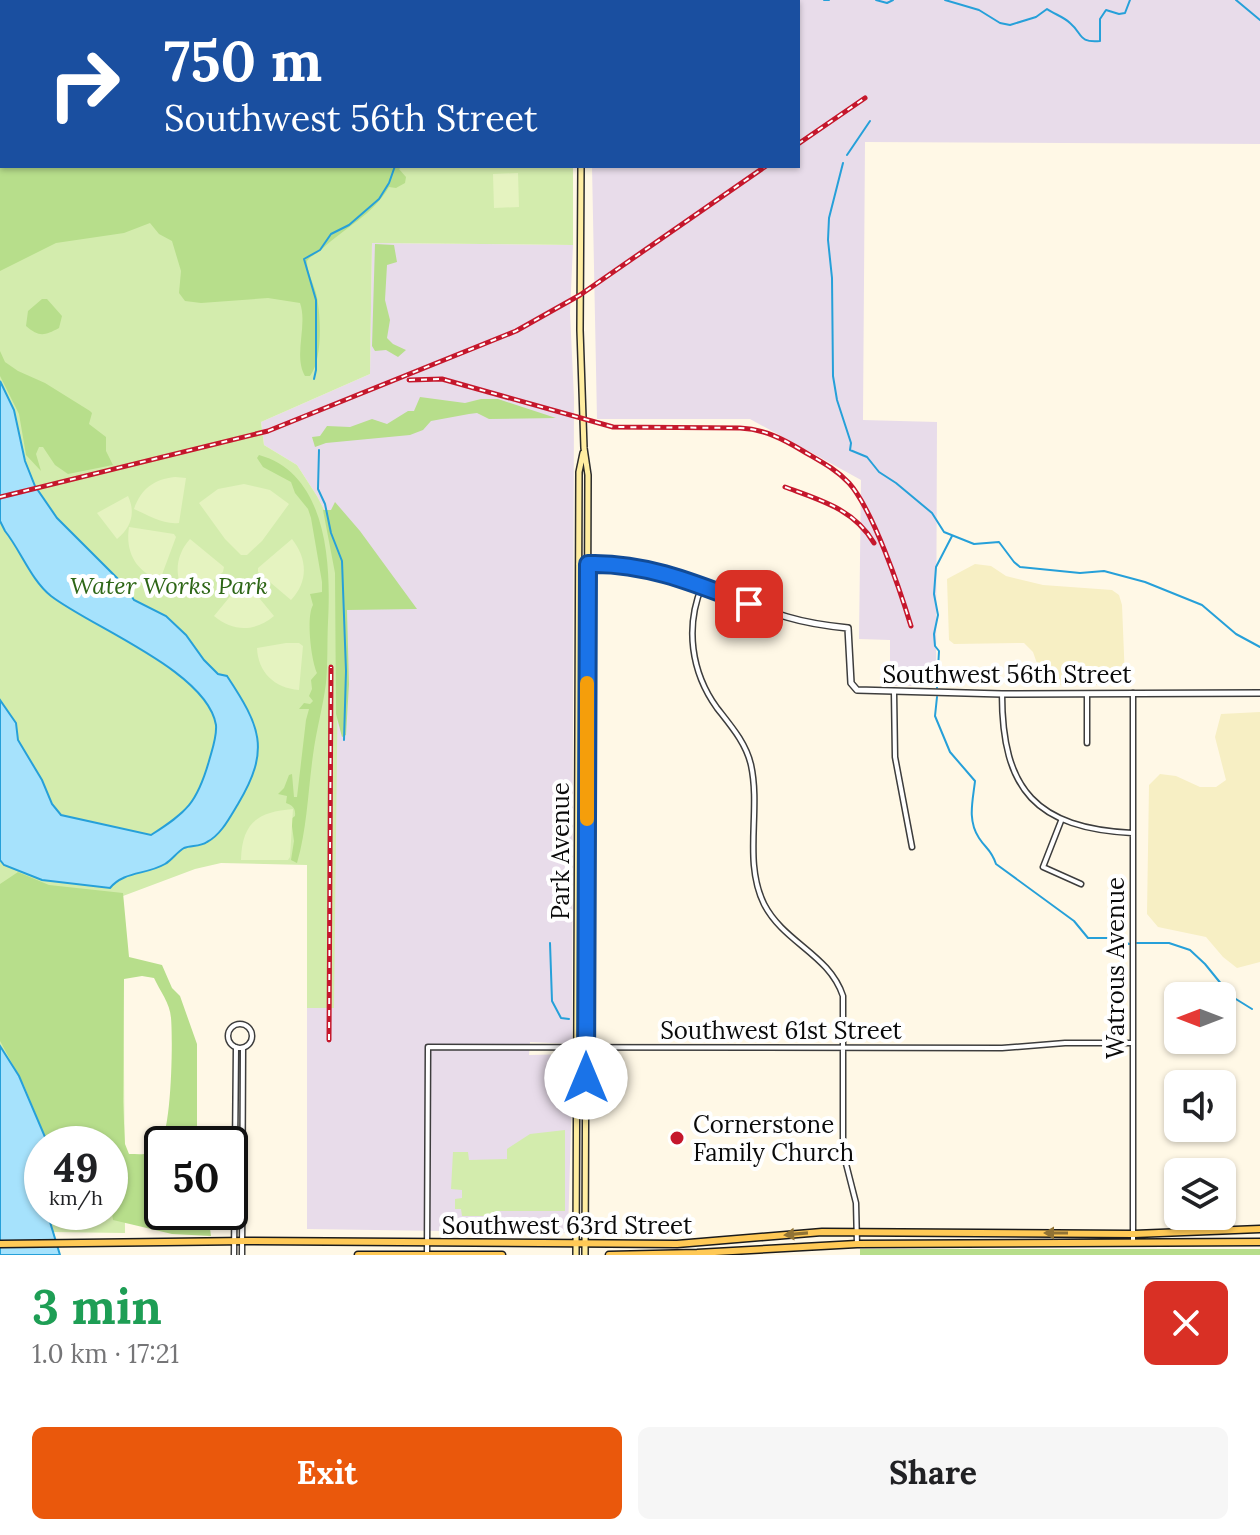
<!DOCTYPE html>
<html lang="en">
<head>
<meta charset="utf-8">
<style>
	:root { --surface:#fff; --page:#f6f6f6; --text:#202124; --muted:#757577; --accent:#ea580c }
	body { margin:0; font-family:Lora,serif; background:var(--page); color:var(--text); height:100vh; display:flex; flex-direction:column; font-size:30px; white-space:nowrap }
	* { box-sizing:border-box; margin:0 }
	p { font-size:26px; color:var(--muted) }
	.icon { flex:none; width:44px; height:44px; fill:none; stroke:currentColor; stroke-width:2; stroke-linecap:round; stroke-linejoin:round }
	.map { position:relative; height:1255px; overflow:hidden }
	.sheet { display:flex; flex-direction:column; background:var(--surface); flex:1 }
	.sheet>* { flex:none }
	.hud { position:absolute; left:0px; top:0px; width:800px; height:168px; box-shadow:0 2px 6px #0004; background:#1a4fa0; color:#fff; overflow:hidden }
	.needle { width:52px; rotate:270deg }
	.tools { position:absolute; left:1164px; top:982px; display:grid; gap:16px }
	.tools a { display:grid; place-items:center; width:72px; height:72px; border-radius:12px; background:var(--surface); box-shadow:0 2px 6px #0004; font-size:40px }
	.speed { position:absolute; left:24px; top:1126px; display:flex; gap:16px; font-size:40px; font-weight:700; text-align:center }
	.speed>* { display:grid; place-content:center; width:104px; height:104px; border-radius:50%; background:var(--surface); box-shadow:0 2px 6px #0004; line-height:1 }
	.speed small { font-size:20px; font-weight:400 }
	.speed .limit { border:4px solid #111; border-radius:12px; background:#fff; color:#111 }
	.pin { position:absolute; display:grid; place-items:center; width:68px; height:68px; color:#fff; margin:-34px; border-radius:16px; box-shadow:0 4px 12px #0006 }
	.me { position:absolute; width:88px; margin:-44px; rotate:0deg; stroke-linejoin:round; filter:drop-shadow(0 0 6px #0008) }
	.turn { display:flex; align-items:center; gap:28px; height:168px; padding:0 32px; font-size:36px }
	.turn .icon { width:104px; height:104px; stroke-width:2.5 }
	.turn b { display:block; font-size:56px; line-height:68px }
	.round { display:grid; place-items:center; flex:none; width:84px; height:84px; border-radius:12px; background:var(--page) }
	.overview { display:flex; align-items:center; justify-content:space-between; height:136px; padding:0 32px }
	h1 { font-size:48px; font-weight:700; line-height:60px; color:#1e9e55 }
	.action { display:flex; gap:16px; margin-top:auto; padding:16px 32px }
	.action a { flex:1; height:92px; border-radius:12px; background:var(--accent); color:#fff; font-size:32px; font-weight:700; line-height:92px; text-align:center }
	.action a+a { background:var(--page); color:var(--text) }
	.map>svg:first-child { display:block }
</style>
</head>
<body>
<div class="map">
<svg width="1260" height="1255" viewBox="0 0 1260 1255">
	<rect width="100%" height="100%" fill="#fff8e6"/>
	<path fill="#e8dcea" d="M 592,0 L 1260,0 L 1260,144 L 865,142 L 863,420 L 937,422 L 936,686 L 890,686 L 890,640 L 859,639 L 861,480 L 750,419 L 597,419 L 592,166 L 798,166 L 798,2 Z
		M 372,243 L 573,245 L 570,313 L 574,398 L 572,1044 L 530,1042 L 529,1055 L 573,1054 L 568,1233 L 307,1229 L 307,1008 L 333,1008 L 332,525 L 317,496 L 297,465 L 264,445 L 261,422 L 370,374 Z"/>
	<path fill="#f7efc4" d="M 975,564 L 991,566 L 1006,576 L 1043,585 L 1112,590 L 1119,595 L 1122,605 L 1125,679 L 1120,685 L 1054,685 L 1040,672 L 1033,652 L 1024,643 L 954,644 L 949,640 L 947,579 Z
		M 1260,712 L 1260,962 L 1237,968 L 1223,957 L 1206,937 L 1158,927 L 1147,914 L 1149,785 L 1160,774 L 1176,776 L 1200,787 L 1216,787 L 1226,780 L 1215,737 L 1221,714 Z"/>
	<path fill="#d3ecad" d="M 0,0 L 574,0 L 2,2 L 2,166 L 573,166 L 573,245 L 372,243 L 370,374 L 261,422 L 264,445 L 297,465 L 317,496 L 332,525 L 339,581 L 334,1008 L 307,1008 L 307,865 L 221,863 L 195,869 L 123,896 L 125,1233 L 52,1232 L 50,1212 L 110,1212 L 110,1144 L 43,1134 L 23,1085 L 2,1079 L 0,1074 Z
		M 565,1130 L 565,1211 L 498,1211 L 489,1216 L 462,1216 L 461,1209 L 455,1209 L 455,1199 L 462,1198 L 462,1190 L 451,1189 L 453,1152 L 468,1152 L 469,1160 L 507,1159 L 507,1149 L 530,1134 Z"/>
	<path fill="#b7de8b" fill-rule="evenodd" d="M 0,0 L 320,2 L 2,2 L 2,166 L 403,166 L 399,169 L 406,177 L 405,183 L 396,188 L 389,187 C 373,215 344,228 322,249 C 316,255 311,255 307,261 C 307,272 313,282 316,293 C 321,313 323,360 310,376 L 305,376 C 293,356 308,325 300,303 L 268,298 L 201,303 L 185,301 L 179,293 L 181,271 L 172,241 L 159,234 L 150,223 L 124,233 L 56,243 L 0,271 Z
		M 375,244 L 394,245 L 397,262 L 387,265 L 385,300 L 390,320 L 387,338 L 393,344 L 406,350 L 398,357 L 386,350 L 375,351 L 372,346 Z
		M 42,299 L 47,299 L 62,316 L 59,328 C 44,336 39,337 26,326 L 28,311 Z
		M 0,351 L 5,362 L 18,371 L 45,383 L 90,411 L 92,413 L 89,424 L 106,437 L 106,451 L 113,465 L 68,474 L 55,465 L 43,447 L 39,447 L 36,454 L 41,471 L 26,455 L 19,414 L 0,376 Z
		M 420,397 L 465,403 L 481,399 L 498,399 L 556,418 L 489,419 L 477,413 L 469,414 L 431,421 L 423,430 L 410,435 L 326,443 L 315,447 L 312,437 L 320,436 L 327,426 L 350,427 L 372,419 L 387,424 L 408,411 L 414,411 Z
		M 259,455 C 328,474 331,565 328,622 C 327,643 328,663 326,683 C 323,707 316,731 313,755 C 308,791 307,829 297,863 L 291,860 L 294,841 L 291,819 L 295,816 C 296,808 292,805 286,803 L 287,796 L 278,794 L 284,788 L 289,775 L 292,774 L 294,797 L 297,797 L 306,720 L 309,709 L 299,709 L 304,703 L 310,704 L 313,701 L 309,696 L 312,689 L 311,680 L 317,673 C 311,660 306,617 313,605 L 310,594 L 322,592 L 322,582 L 311,518 L 308,509 L 295,493 L 291,482 L 263,467 L 257,458 Z
		M 335,502 L 360,531 L 417,609 L 347,610 L 349,684 L 346,735 L 342,737 L 336,714 L 335,573 L 323,510 L 331,510 Z
		M 18,872 L 49,885 L 123,893 L 129,957 L 162,965 L 172,988 L 180,996 L 197,1044 L 197,1144 L 162,1144 L 162,1212 L 208,1213 L 211,1236 L 172,1234 L 113,1220 L 110,1199 L 110,1144 L 48,1144 L 24,1085 L 0,1041 L 0,884 ZM 142,976 L 154,978 C 160,991 170,1003 171,1018 C 173,1039 172,1136 158,1148 C 149,1156 140,1154 129,1154 L 125,1144 L 123,1102 L 124,979 Z
		M 860,1249 L 1260,1249 L 1260,1255 L 860,1255 Z"/>
	<path fill="#e5f3c0" d="M 518,173 L 519,207 L 494,208 L 493,174 Z
		M 175,477 L 186,478 L 179,523 C 164,525 148,515 134,509 C 141,489 154,479 175,477 Z
		M 244,484 L 270,490 L 289,504 L 262,541 L 247,555 L 241,555 L 225,539 L 199,503 L 218,489 Z
		M 128,496 C 136,513 131,528 117,539 L 97,513 Z
		M 129,527 L 174,534 L 176,537 L 160,580 C 136,572 125,552 129,527 Z
		M 190,539 L 224,567 L 223,572 L 190,599 C 173,581 174,557 190,539 Z
		M 292,539 C 307,558 309,581 291,600 L 258,572 L 258,568 Z
		M 242,582 L 246,582 L 274,616 C 255,632 233,632 214,616 Z
		M 286,643 L 299,643 L 303,646 L 299,690 C 274,688 258,672 257,648 Z
		M 293,809 L 290,857 L 288,860 L 241,860 C 242,822 258,812 293,809 Z"/>
	<path fill="#a6e2fc" stroke="#26a0d9" stroke-width="2" d="M 0,381 L 14,410 L 25,461 L 35,486 L 57,518 L 124,585 L 134,600 L 166,616 L 186,635 L 204,660 L 218,674 L 227,676 C 260,726 271,749 238,804 C 230,817 221,835 207,842 C 200,847 191,845 184,848 C 177,852 172,860 165,864 C 146,875 124,871 110,888 L 42,880 L 4,865 L 0,860 L 0,700 L 16,723 L 18,740 L 42,780 L 52,804 L 61,815 L 151,835 C 187,812 197,803 209,761 C 212,750 217,737 216,725 C 207,671 91,627 51,596 C 31,580 21,551 5,531 L 0,521 Z
		M 0,1046 L 19,1076 L 48,1144 L 42,1144 L 42,1212 L 47,1212 L 60,1255 L 0,1255 Z"/>
	<g fill="none" stroke-linecap="round" stroke-linejoin="round">
		<path stroke="#26a0d9" stroke-width="2" d="M 378,0 L 380,2
			M 824,0 L 829,0
			M 876,0 L 887,3 L 893,0
			M 945,0 L 979,10 L 1000,23 L 1010,25 L 1036,17 L 1047,9 C 1054,14 1064,17 1070,23 C 1083,34 1078,43 1100,41 L 1100,19 L 1106,10 L 1119,14 L 1125,13 L 1130,0
			M 1236,0 L 1260,20
			M 847,155 L 870,121
			M 843,163 L 829,218 L 828,240 L 832,278 L 833,376 L 837,400 L 851,443 L 850,450 L 867,457 L 879,472 L 896,483 L 932,513 L 944,532 L 974,544 L 999,542 L 1014,562 L 1020,567 L 1080,573 L 1104,571 L 1145,582 L 1202,605 L 1236,634 L 1260,647
			M 314,379 L 316,370 L 316,300 L 304,259 L 320,250 L 331,234 L 349,225 L 379,199 L 389,183 L 395,166
			M 319,450 L 318,489 L 325,504 L 331,533 L 342,561 L 346,671 L 344,740
			M 937,688 L 939,651 L 935,646 L 934,634 L 938,615 L 934,594 L 936,567 L 952,536
			M 937,697 L 935,716 L 950,752 L 975,781 C 973,800 967,820 979,838 C 986,849 991,849 996,864 L 1074,921 L 1088,938 L 1116,938 L 1129,944
			M 550,943 L 552,1001 L 561,1018 L 569,1019
			M 1137,943 L 1169,943 L 1190,950 L 1205,964 L 1231,996 L 1252,1009"/>
		<defs>
			<path id="minor" d="M 702,586 C 685,627 691,672 717,708 C 731,726 746,743 751,765 C 761,811 743,861 764,904 C 784,943 829,954 843,996 L 843,1152 L 856,1203 L 857,1244
				M 894,692 L 895,757 L 912,847
				M 1002,694 C 1002,791 1037,828 1132,833
				M 1087,694 L 1087,743
				M 1061,821 L 1043,867 L 1081,884
				M228 1036a12 12 0 1 1 24 0a12 12 0 1 1-24 0Z
				M 1133,1243 L 1133,693
				M 234,1255 L 236,1047
				M 242,1255 L 243,1048
				M 427,1255 L 428,1047 L 1002,1048 L 1065,1043 L 1133,1043"/>
			<path id="tertiary" d="M 579,564 C 658,561 715,595 787,617 C 807,623 828,626 848,628 L 851,683 L 857,690 L 1002,694 L 1260,693"/>
			<path id="secondary" d="M 582,2 L 582,0
				M 581,166 L 580,330 L 584,448 L 588,475 L 585,1255
				M 576,1255 L 579,472 L 583,453"/>
			<path id="primary" d="M 0,1244 L 247,1241 L 677,1244 L 822,1232 L 1134,1234 L 1260,1229
				M 358,1255 L 502,1255
				M 609,1255 L 697,1253 L 857,1244 L 1260,1242"/>
		</defs>
		<use href="#minor" stroke="#3d3d3d" stroke-width="7"/>
		<use href="#tertiary" stroke="#3d3d3d" stroke-width="8"/>
		<use href="#secondary" stroke="#2c2c2c" stroke-width="8"/>
		<use href="#primary" stroke="#1b1b1b" stroke-width="9"/>
		<use href="#minor" stroke="#fff" stroke-width="4"/>
		<use href="#tertiary" stroke="#fff" stroke-width="5"/>
		<use href="#secondary" stroke="#ffeda1" stroke-width="5"/>
		<use href="#primary" stroke="#ffc956" stroke-width="6"/>
		<defs>
			<path id="rail" d="M 798,144 L 865,98
				M 409,380 L 442,379 L 613,427 L 740,428 C 764,429 783,439 803,451 C 820,461 836,469 849,483 C 873,510 900,590 911,626
				M 785,487 C 820,500 854,509 874,543
				M 0,497 L 268,431 L 516,331 L 580,295 L 766,166
				M 329,1040 L 331,667"/>
		</defs>
		<use href="#rail" stroke="#c5172c" stroke-width="5"/>
		<use href="#rail" stroke="#fff" stroke-width="2" stroke-dasharray="6" stroke-linecap="butt"/>
	</g>
	<defs><path id="oneway-solid" d="M-6-.8H1V-3.2L6.5 0L1 3.2V.8H-6Z" transform="scale(2)"/></defs>
	<g fill="#917334">
		<use href="#oneway-solid" transform="translate(1056 1233) rotate(-180)"/>
		<use href="#oneway-solid" transform="translate(796 1234) rotate(175)"/>
	</g>
	<g fill="none" stroke-linecap="round" stroke-linejoin="round">
		<defs>
			<path id="route" d="M 586,1078 L 588,564 C 645,562 697,584 749,604"/>
		</defs>
		<use href="#route" stroke="#114b97" stroke-width="20"/>
		<use href="#route" stroke="#1a73e8" stroke-width="14"/>
		<path stroke="#f59e0b" stroke-width="14" d="M 587,819 L 587,683"/>
	</g>
	<circle fill="#c5172c" stroke="#fff" stroke-width="3" cx="677" cy="1138" r="8"/>
	<g text-anchor="middle" dominant-baseline="central" stroke-width="8" stroke-linejoin="round" paint-order="stroke">
		<g font-size="24" font-style="italic" fill="#2d6616" stroke="#fff">
			<text x="169" y="585">Water Works Park</text>
		</g>
		<g font-size="24" fill="#0a0a0a" stroke="#fff">
			<text x="1007" y="674">Southwest 56th Street</text>
			<text transform="translate(560 851) rotate(-90)">Park Avenue</text>
			<text transform="translate(1115 968) rotate(-90)">Watrous Avenue</text>
			<text x="781" y="1030">Southwest 61st Street</text>
			<text x="567" y="1225">Southwest 63rd Street</text>
		</g>
		<g font-size="24" fill="#0a0a0a" stroke="#fff" text-anchor="start">
			<text x="693" y="1124">Cornerstone<tspan x="693" dy="28">Family Church</tspan></text>
		</g>
	</g>
</svg>
<div class="tools">
<a><svg class="needle" viewBox="-14 -14 28 28"><path d="M0-13l5 13h-10z" fill="#e53935"/><path d="M0 13l5-13h-10z" fill="#757577"/></svg></a>
<a><svg class="icon" aria-label="sound" viewBox="0 0 24 24"><path d="M4 9h4l5-4v14l-5-4H4zM17 9q2 3 0 6"/></svg></a>
<a><svg class="icon" aria-label="layers" viewBox="0 0 24 24"><path d="M12 4l9 5-9 5-9-5zM3 14l9 5 9-5"/></svg></a>
</div>
<div class="speed"><div>49<small>km/h</small></div><div class="limit">50</div></div>
<div class="pin" style="left:749px;top:604px;background:#d93025"><svg class="icon" aria-label="arrive" viewBox="0 0 24 24"><path d="M6 21V4h12l-3 4 3 4H6"/></svg></div>
<svg class="me" style="left:586px;top:1078px" viewBox="-20 -20 40 40"><circle r="19" fill="#fff"/><path d="M0-13L10 11 0 6-10 11z" fill="#1a73e8"/></svg>
<div class="hud">
<div class="turn"><svg class="icon" aria-label="right" viewBox="0 0 24 24"><path d="M7 20v-9h11M14 6l5 5-5 5"/></svg><div><b>750 m</b>Southwest 56th Street</div></div>
</div>
</div>
<section class="sheet">
<div class="overview"><div><h1>3 min</h1><p>1.0 km · 17:21</p></div><a class="round" style="background:#d93025;color:#fff"><svg class="icon" aria-label="close" viewBox="0 0 24 24"><path d="M6 6l12 12M18 6L6 18"/></svg></a></div>
<div class="action"><a>Exit</a><a>Share</a></div>
</section>
</body>
</html>
